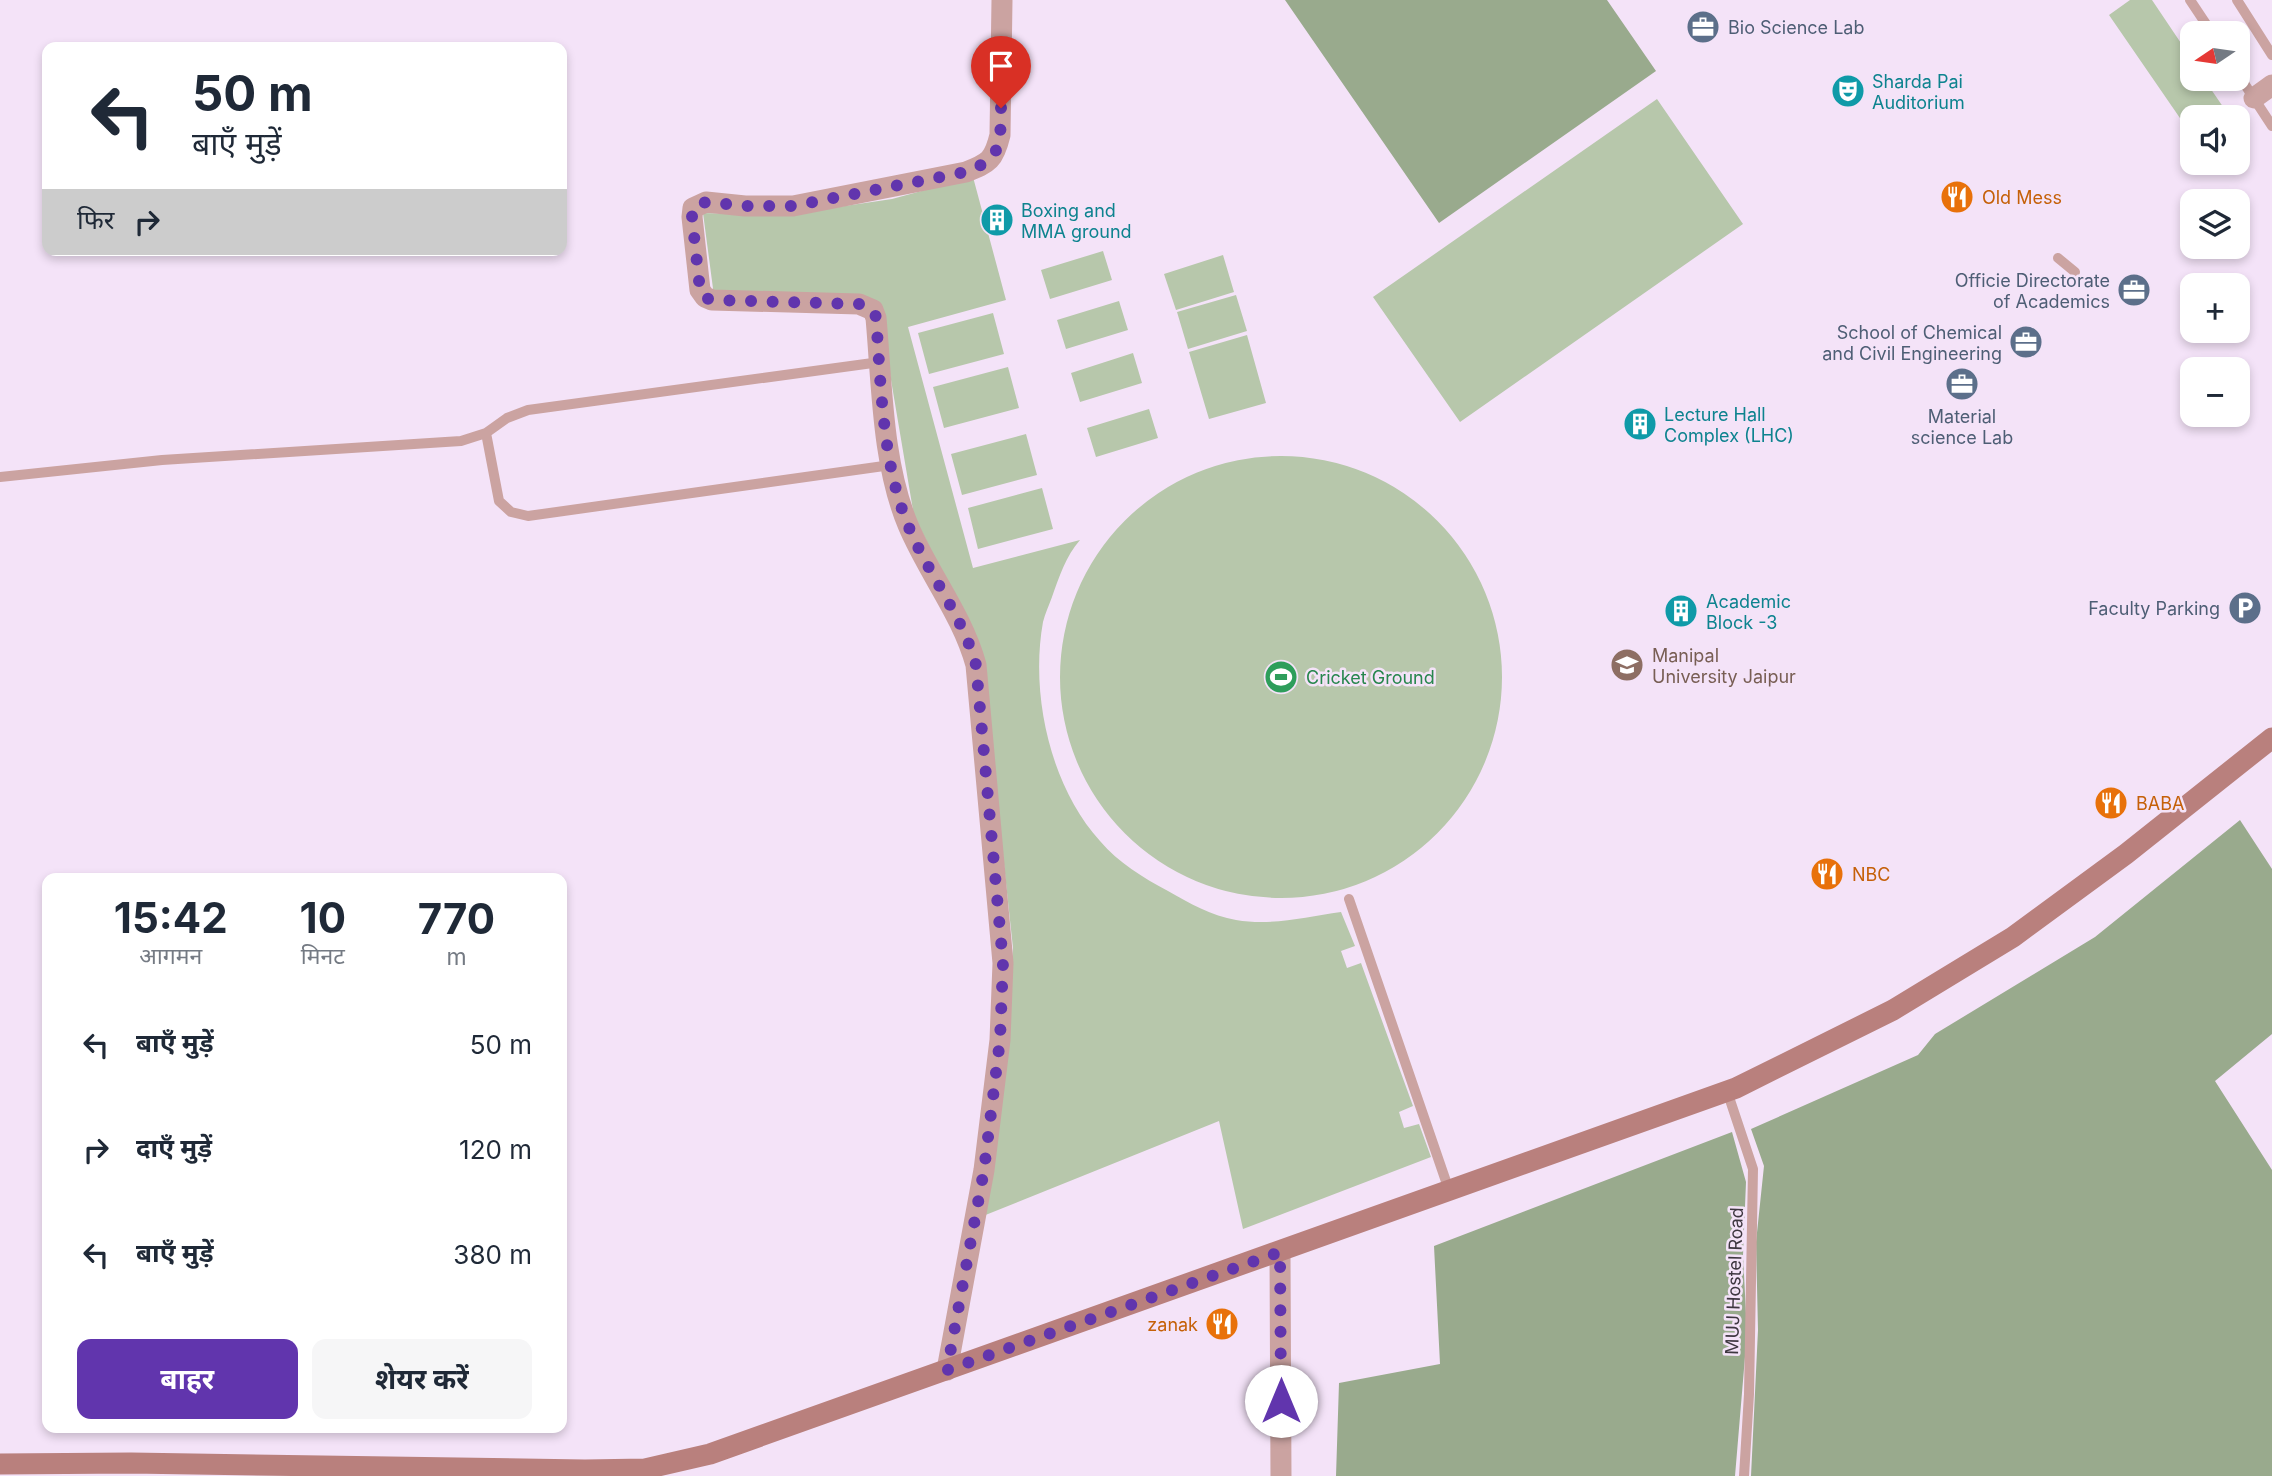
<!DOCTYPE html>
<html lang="hi">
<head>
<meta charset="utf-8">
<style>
	:root { --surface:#fff; --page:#f6f6f7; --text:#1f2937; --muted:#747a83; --accent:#6135ad }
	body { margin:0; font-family:Inter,"Noto Sans Devanagari",sans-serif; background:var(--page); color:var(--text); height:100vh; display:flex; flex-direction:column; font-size:26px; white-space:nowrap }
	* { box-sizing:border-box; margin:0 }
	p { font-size:23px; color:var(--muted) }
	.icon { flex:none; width:38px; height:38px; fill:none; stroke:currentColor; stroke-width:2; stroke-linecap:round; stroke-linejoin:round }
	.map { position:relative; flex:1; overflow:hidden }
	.panel { position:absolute; left:42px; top:873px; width:525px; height:560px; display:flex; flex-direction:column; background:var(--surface); border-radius:14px; box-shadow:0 4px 10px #0003 }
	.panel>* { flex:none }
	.hud { position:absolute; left:42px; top:42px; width:525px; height:214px; border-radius:14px; box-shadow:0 4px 10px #0003; background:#fff; color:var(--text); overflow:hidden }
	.needle { width:46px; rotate:257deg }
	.buttons { position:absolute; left:2180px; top:21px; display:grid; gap:14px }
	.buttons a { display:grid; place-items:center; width:70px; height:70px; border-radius:14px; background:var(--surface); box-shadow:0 4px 10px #0003; font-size:35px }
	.pin { position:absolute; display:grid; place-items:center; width:60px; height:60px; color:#fff; margin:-72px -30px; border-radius:50% 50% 50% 0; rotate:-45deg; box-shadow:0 0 7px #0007 }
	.pin .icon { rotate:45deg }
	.me { position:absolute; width:77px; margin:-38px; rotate:0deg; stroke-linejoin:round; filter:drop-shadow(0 0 5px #0008) }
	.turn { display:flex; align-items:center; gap:24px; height:147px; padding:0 35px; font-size:32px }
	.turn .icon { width:91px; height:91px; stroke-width:2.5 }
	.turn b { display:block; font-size:49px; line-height:60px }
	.then { display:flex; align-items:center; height:66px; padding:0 35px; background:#0003; gap:14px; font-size:26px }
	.eta { display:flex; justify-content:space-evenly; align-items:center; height:119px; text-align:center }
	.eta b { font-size:42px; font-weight:700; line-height:49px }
	.cta { display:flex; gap:14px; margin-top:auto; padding:14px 35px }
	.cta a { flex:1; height:80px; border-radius:14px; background:var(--accent); color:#fff; font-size:28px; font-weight:700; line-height:80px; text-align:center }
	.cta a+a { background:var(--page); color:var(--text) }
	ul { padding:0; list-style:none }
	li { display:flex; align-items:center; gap:21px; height:105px; padding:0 35px }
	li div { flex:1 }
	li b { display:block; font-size:26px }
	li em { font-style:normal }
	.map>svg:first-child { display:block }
</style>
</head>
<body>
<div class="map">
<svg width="2272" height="1476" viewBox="0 0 2272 1476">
	<rect width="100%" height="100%" fill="#f4e3f8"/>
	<path fill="#b7c7ab" d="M 2130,0 L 2152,0 L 2193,61 L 2193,79 L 2204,79 L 2230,117 L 2193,117 L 2193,137 L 2109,15 Z
		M 1657,99 L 1743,224 L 1460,422 L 1373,297 Z
		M 973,177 L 1006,300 L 908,327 L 973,568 L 1080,540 C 1066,556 1059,577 1052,597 C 1049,605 1045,614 1043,622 C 1030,694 1050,786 1100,841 C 1119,863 1142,877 1168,891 C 1189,903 1212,916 1236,920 C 1272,926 1306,917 1341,912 L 1355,946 L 1341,951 L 1347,968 L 1361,963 L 1413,1106 L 1399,1112 L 1404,1128 L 1419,1124 L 1431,1157 L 1243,1229 L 1219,1121 L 983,1216 L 1001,1087 L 1013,948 L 981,650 L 914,516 L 878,303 L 714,296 L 703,213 L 784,215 L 892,199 Z
		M 1103,251 L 1112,280 L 1050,299 L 1041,270 Z
		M 1223,255 L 1234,292 L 1176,310 L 1164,274 Z
		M 1236,295 L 1247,331 L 1188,349 L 1177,312 Z
		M 1119,301 L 1128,330 L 1066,349 L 1057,320 Z
		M 993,313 L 1004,354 L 929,374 L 918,333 Z
		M 1247,335 L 1266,403 L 1209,419 L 1189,352 Z
		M 1133,353 L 1142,383 L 1080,402 L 1071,373 Z
		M 1008,367 L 1019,408 L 944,428 L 933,387 Z
		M 1149,409 L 1158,438 L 1096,457 L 1087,428 Z
		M 1026,434 L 1037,475 L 962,495 L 951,454 Z
		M1060 677a221 221 0 1 1 442 0a221 221 0 1 1-442 0Z
		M 1042,488 L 1053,529 L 978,549 L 968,508 Z"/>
	<path fill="#99aa8d" d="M 1285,0 L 1607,0 L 1656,71 L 1439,223 Z
		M 2240,820 L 2272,869 L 2272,1034 L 2215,1081 L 2272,1170 L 2272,1476 L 1751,1476 L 1758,1330 L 1756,1242 L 1764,1166 L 1751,1129 L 1918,1055 L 1935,1034 L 2095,937 Z
		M 1732,1132 L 1746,1182 L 1743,1255 L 1747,1333 L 1735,1476 L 1336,1476 L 1339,1383 L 1440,1364 L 1434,1246 Z"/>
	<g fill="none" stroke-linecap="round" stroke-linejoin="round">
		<path stroke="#cba3a1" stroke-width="10" d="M 2190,0 L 2212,33
			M 2237,0 L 2272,55
			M 2238,74 L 2272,126
			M 2058,258 L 2075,272
			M 486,433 L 499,501 L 511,512 L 528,516 L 891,465
			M 0,477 L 162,460 L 461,441 L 486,433 L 507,418 L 528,410 L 880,362
			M 1349,899 L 1449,1190
			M 1727,1091 L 1753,1169 L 1749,1394 L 1744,1476"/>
		<path stroke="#cba3a1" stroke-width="21" d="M 2254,98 L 2272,85
			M 1280,1252 L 1281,1476
			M 947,1370 L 984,1170 L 1000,1040 L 1003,963 L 976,665 C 962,614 928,573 908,525 C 882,463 882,384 876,318 L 873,310 L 859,304 L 712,300 L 705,297 L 700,290 L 692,217 L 693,208 L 706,202 L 745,206 L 793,206 L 966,172 C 989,163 994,160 1000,135 L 1002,0"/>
		<path stroke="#b9807d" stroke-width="21" d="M 0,1464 L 131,1463 L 585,1470 L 645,1469 L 710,1454 L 1736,1088 L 1893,1010 L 2013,937 L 2126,854 L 2272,738"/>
	</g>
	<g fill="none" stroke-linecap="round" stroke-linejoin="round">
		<path stroke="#6135ad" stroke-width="12" stroke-dasharray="0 21.6" d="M 1001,108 C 1000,145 1003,157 966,172 L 793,206 L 745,206 L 706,202 L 693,208 L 692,217 L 700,290 L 705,298 L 712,300 L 859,304 C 868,306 872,308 876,317 C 881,384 882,463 908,525 C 927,573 962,614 976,665 L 1003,963 L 1000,1040 L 984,1170 L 947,1370 L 1280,1252 L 1281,1401"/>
	</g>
	<defs>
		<symbol id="office-disc" viewBox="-11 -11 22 22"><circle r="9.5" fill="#5c6f8a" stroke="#f4e3f8"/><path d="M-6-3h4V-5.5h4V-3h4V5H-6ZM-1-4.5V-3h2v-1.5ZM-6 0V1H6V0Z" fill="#fff"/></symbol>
		<symbol id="theatre-disc" viewBox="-11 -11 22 22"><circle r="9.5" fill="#0f9aa8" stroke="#f4e3f8"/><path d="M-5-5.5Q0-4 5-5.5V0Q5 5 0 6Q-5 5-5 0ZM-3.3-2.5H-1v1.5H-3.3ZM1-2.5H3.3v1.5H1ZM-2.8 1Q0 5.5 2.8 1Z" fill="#fff"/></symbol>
		<symbol id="restaurant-disc" viewBox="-11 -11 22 22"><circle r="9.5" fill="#e8710a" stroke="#f4e3f8"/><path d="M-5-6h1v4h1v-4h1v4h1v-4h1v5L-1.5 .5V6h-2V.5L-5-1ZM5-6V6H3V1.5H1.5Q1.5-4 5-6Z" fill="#fff"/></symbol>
		<symbol id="building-disc" viewBox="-11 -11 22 22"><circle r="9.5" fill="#0f9aa8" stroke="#f4e3f8"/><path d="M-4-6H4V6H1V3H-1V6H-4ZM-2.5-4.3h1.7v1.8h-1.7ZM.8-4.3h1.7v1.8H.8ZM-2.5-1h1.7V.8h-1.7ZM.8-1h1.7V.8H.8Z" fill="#fff"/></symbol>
		<symbol id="parking-disc" viewBox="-11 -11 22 22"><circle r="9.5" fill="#5c6f8a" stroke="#f4e3f8"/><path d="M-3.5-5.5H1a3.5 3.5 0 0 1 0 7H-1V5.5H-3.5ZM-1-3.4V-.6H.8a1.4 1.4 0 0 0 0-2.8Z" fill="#fff"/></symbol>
		<symbol id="university-disc" viewBox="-11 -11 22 22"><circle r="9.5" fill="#8d6e63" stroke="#f4e3f8"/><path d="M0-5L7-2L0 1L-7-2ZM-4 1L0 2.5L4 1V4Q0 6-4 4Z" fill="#fff"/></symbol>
		<symbol id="stadium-disc" viewBox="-11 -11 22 22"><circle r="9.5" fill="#2e9e5b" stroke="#f4e3f8"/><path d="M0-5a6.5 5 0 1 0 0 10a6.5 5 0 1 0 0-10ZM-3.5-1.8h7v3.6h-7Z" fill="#fff"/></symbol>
	</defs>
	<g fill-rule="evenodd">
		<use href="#office-disc" x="1684" y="8" width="38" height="38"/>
		<use href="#theatre-disc" x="1829" y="72" width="38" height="38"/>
		<use href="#restaurant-disc" x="1938" y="178" width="38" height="38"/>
		<use href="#building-disc" x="978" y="201" width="38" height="38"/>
		<use href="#office-disc" x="2115" y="271" width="38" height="38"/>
		<use href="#office-disc" x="2007" y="323" width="38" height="38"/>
		<use href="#office-disc" x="1943" y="365" width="38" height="38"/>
		<use href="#building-disc" x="1621" y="405" width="38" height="38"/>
		<use href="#parking-disc" x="2226" y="589" width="38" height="38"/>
		<use href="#building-disc" x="1662" y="592" width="38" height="38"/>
		<use href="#university-disc" x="1608" y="646" width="38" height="38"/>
		<use href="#stadium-disc" x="1262" y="658" width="38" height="38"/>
		<use href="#restaurant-disc" x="2092" y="784" width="38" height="38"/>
		<use href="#restaurant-disc" x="1808" y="855" width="38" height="38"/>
		<use href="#restaurant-disc" x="1203" y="1305" width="38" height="38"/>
	</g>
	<g text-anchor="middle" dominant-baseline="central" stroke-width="5" stroke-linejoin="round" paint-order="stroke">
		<g font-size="18" fill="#4e5e75" stroke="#f4e3f8" text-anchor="end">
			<text x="1728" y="27" text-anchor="start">Bio Science Lab</text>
			<text x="2110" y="280">Officie Directorate<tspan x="2110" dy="21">of Academics</tspan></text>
			<text x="2002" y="332">School of Chemical<tspan x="2002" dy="21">and Civil Engineering</tspan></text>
			<text x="1962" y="416" text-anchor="middle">Material<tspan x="1962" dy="21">science Lab</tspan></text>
			<text x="2220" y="608">Faculty Parking</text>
		</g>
		<g font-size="18" fill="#0d838f" stroke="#f4e3f8" text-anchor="start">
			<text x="1872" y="81">Sharda Pai<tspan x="1872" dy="21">Auditorium</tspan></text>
			<text x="1021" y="210">Boxing and<tspan x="1021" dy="21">MMA ground</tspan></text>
			<text x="1664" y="414">Lecture Hall<tspan x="1664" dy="21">Complex (LHC)</tspan></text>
			<text x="1706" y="601">Academic<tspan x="1706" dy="21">Block -3</tspan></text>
		</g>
		<g font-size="18" fill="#c56008" stroke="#f4e3f8" text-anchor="start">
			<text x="1982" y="197">Old Mess</text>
			<text x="2136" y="803">BABA</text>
			<text x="1852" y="874">NBC</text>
			<text x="1198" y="1324" text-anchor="end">zanak</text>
		</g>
		<g font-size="18" fill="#785e54" stroke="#f4e3f8" text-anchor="start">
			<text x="1652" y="655">Manipal<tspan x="1652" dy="21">University Jaipur</tspan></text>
		</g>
		<g font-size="18" fill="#27864d" stroke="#f4e3f8" text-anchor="start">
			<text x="1306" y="677">Cricket Ground</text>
		</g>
		<g font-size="18" fill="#3e3740" stroke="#f4e3f8">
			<text transform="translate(1734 1281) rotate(-88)">MUJ Hostel Road</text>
		</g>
	</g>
</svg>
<div class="buttons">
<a><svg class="needle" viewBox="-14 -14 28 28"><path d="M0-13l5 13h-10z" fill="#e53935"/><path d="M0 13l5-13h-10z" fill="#747a83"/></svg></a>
<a><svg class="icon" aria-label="sound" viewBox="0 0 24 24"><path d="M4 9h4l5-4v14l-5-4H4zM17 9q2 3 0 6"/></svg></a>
<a><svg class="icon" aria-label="layers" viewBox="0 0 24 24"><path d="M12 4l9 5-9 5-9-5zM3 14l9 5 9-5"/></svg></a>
<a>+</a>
<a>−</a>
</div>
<div class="pin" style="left:1001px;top:108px;background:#d93025"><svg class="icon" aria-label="arrive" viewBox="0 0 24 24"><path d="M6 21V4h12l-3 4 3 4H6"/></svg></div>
<svg class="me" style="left:1281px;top:1401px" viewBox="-20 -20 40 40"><circle r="19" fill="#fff"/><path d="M0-13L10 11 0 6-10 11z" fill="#6135ad"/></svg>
<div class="hud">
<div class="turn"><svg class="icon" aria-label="left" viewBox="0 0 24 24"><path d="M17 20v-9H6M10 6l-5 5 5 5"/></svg><div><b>50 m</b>बाएँ मुड़ें</div></div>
<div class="then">फिर<svg class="icon" aria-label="right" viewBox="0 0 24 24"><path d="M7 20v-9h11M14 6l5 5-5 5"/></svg></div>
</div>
<section class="panel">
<div class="eta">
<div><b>15:42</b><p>आगमन</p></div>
<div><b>10</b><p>मिनट</p></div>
<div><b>770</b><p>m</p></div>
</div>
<ul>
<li><svg class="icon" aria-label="left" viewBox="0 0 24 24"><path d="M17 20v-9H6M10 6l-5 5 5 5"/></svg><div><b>बाएँ मुड़ें</b></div><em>50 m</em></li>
<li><svg class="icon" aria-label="right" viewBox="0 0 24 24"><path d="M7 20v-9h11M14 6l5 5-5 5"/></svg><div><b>दाएँ मुड़ें</b></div><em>120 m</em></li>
<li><svg class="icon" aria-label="left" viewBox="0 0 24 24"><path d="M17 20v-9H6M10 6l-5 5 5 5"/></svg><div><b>बाएँ मुड़ें</b></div><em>380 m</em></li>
</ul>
<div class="cta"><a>बाहर</a><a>शेयर करें</a></div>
</section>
</div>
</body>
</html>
